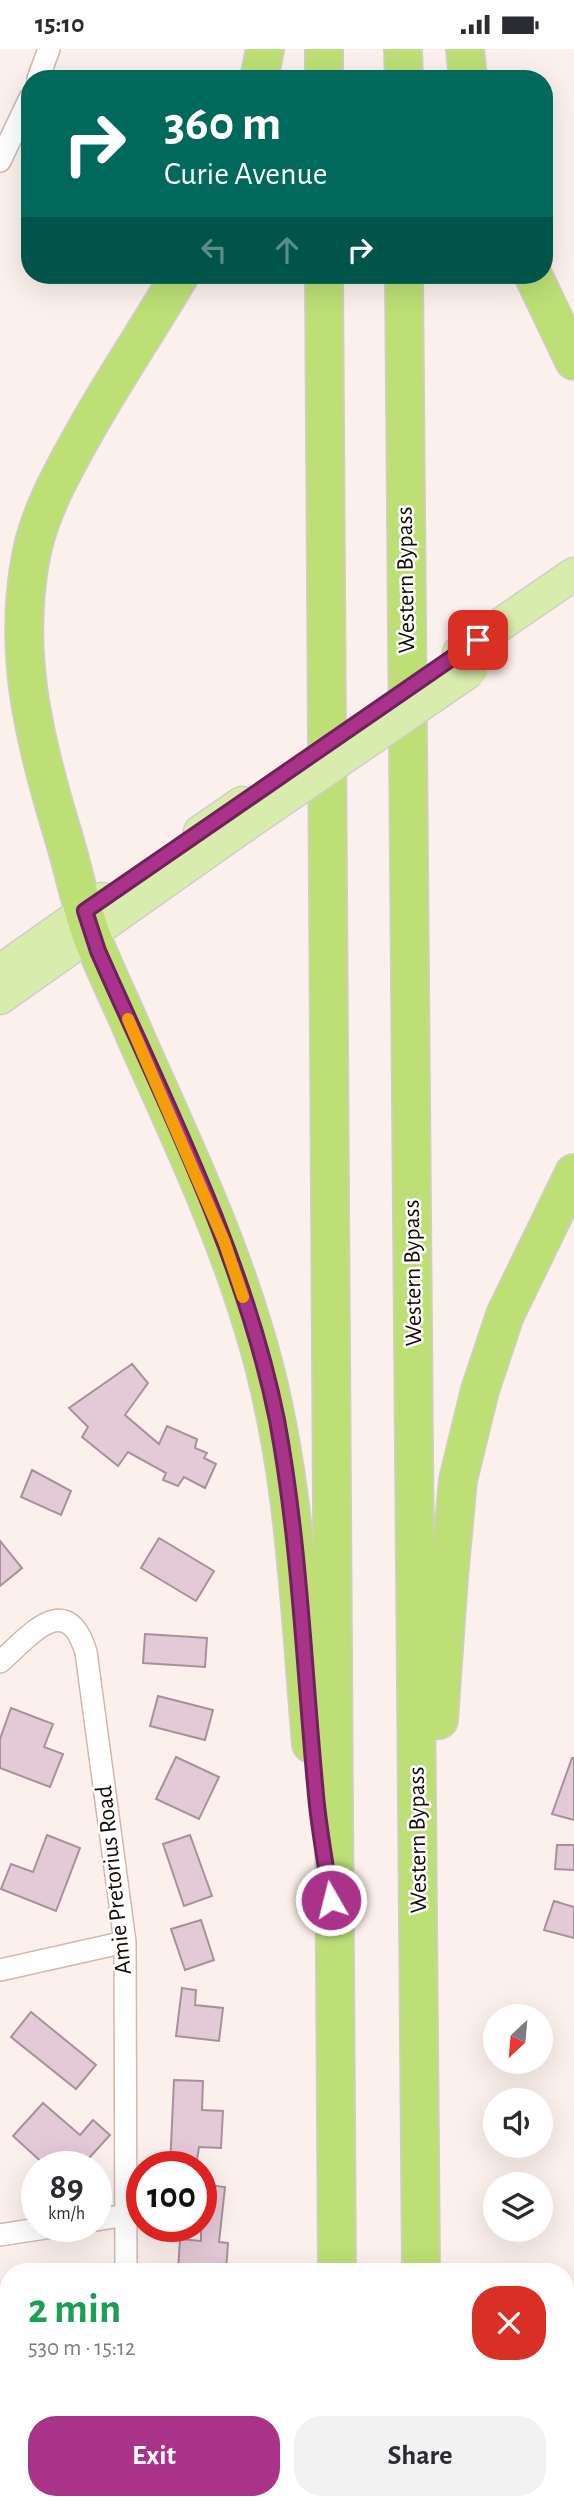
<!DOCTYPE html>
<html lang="en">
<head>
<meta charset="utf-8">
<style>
	:root { --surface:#fff; --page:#f2f2f3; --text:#2b2b33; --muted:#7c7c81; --accent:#aa338a }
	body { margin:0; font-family:"Alegreya Sans",sans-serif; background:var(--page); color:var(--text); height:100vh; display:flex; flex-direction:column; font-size:26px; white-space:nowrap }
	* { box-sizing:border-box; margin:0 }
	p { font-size:23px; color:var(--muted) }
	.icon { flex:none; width:38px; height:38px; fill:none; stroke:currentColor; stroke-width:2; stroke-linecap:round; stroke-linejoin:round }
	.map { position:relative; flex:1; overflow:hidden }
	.panel { position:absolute; left:0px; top:2214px; width:574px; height:247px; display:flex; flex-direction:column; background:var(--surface); border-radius:28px 28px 0 0; box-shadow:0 7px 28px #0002 }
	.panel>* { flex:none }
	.top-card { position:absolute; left:21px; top:21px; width:532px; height:214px; border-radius:28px; box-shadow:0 7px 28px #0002; background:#00695c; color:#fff; overflow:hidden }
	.needle { width:46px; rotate:206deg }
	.fabs { position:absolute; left:483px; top:1955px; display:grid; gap:14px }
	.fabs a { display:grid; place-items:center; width:70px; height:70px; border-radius:50%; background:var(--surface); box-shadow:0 7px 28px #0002; font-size:35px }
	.speed { position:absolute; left:21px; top:2102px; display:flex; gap:14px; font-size:35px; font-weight:700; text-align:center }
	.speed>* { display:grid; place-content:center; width:91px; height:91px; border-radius:50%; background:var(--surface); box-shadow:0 7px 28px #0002; line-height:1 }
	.speed small { font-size:18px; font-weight:400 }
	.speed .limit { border:10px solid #d22; background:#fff; color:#111 }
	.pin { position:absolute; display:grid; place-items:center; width:60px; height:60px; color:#fff; margin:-30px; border-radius:14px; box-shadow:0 4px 10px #0006 }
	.me { position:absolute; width:77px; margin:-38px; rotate:352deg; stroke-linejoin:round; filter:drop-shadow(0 0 5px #0008) }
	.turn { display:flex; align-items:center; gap:24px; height:147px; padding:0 28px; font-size:32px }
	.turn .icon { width:91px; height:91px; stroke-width:2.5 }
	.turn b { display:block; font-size:49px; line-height:60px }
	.lanes { display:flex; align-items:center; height:66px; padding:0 28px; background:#0003; justify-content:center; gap:35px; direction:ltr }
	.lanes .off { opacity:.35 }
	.round { display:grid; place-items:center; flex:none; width:74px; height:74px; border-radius:28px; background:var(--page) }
	.overview { display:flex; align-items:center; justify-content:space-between; height:119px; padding:0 28px }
	h1 { font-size:42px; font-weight:600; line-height:52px; color:#1e9e55 }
	.primary-button { display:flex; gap:14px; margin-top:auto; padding:14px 28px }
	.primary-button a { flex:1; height:80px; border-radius:28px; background:var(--accent); color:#fff; font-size:28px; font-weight:600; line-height:80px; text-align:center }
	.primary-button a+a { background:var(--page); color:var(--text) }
	.status { display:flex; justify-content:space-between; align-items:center; height:49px; padding:0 35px; background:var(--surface); direction:ltr }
	.status svg { height:19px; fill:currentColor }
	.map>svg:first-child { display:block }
</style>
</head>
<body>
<div class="status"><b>15:10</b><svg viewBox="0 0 49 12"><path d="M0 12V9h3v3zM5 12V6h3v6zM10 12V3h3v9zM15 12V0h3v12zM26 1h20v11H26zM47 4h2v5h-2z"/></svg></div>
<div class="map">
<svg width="574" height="2460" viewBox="0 0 574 2460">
	<rect width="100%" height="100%" fill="#fcf0ec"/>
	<path fill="#e4c9d6" stroke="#a8909c" stroke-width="2" d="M 132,1315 L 148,1334 L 125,1366 L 159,1395 L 167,1377 L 197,1390 L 195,1399 L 207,1404 L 204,1409 L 216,1415 L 205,1439 L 184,1428 L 178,1437 L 163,1431 L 166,1424 L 128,1403 L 118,1417 L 82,1388 L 88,1378 L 69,1359 Z
		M 32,1421 L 71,1442 L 61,1466 L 21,1448 Z
		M 159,1489 L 214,1522 L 196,1552 L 141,1519 Z
		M 0,1492 L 22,1519 L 0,1537 Z
		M 145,1585 L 207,1589 L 205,1618 L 143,1614 Z
		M 158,1647 L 213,1661 L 205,1691 L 150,1677 Z
		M 11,1659 L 53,1675 L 44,1698 L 63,1705 L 50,1738 L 0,1719 L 0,1690 Z
		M 176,1708 L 219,1728 L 199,1770 L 156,1750 Z
		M 572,1709 L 574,1709 L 574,1771 L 552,1765 Z
		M 47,1786 L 80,1799 L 56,1862 L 1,1840 L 11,1815 L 33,1823 Z
		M 190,1786 L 212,1847 L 184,1857 L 163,1795 Z
		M 557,1796 L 574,1796 L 574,1821 L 555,1820 Z
		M 554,1852 L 574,1858 L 574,1889 L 544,1881 Z
		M 201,1871 L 214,1911 L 185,1921 L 171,1880 Z
		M 182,1939 L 196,1941 L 195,1956 L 223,1959 L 219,1992 L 176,1987 Z
		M 31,1963 L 96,2016 L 76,2040 L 11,1988 Z
		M 174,2031 L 203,2032 L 202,2061 L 223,2062 L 221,2099 L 199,2098 L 196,2118 L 170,2118 Z
		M 43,2054 L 80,2086 L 93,2071 L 110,2086 L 81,2118 L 47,2118 L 13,2087 Z
		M 201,2135 L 225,2138 L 219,2193 L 228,2194 L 226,2222 L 178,2222 L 180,2190 L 201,2192 Z"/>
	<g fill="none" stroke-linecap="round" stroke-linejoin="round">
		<defs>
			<path id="minor" d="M 38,30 L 49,0
				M 0,112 L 30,49
				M 0,1613 C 29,1588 66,1539 86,1603 L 125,1893 L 126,2222
				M 0,1921 L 125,1893
				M 96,2171 L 126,2166
				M 0,2186 L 58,2177
				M 127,2452 L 127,2460"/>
			<path id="primary" d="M 459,604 L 574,525
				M 200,783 L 242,754
				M 0,922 L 102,850
				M 0,949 L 241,779"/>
			<path id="motorway" d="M 403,0 L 404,30
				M 465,0 L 468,30
				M 259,30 L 265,0
				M 324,30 L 324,0
				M 180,226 C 147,282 110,336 79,393 C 59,429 39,466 31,507 C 13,601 33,686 60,776 C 72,813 79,852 92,888 C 105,922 122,955 136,989 C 178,1084 223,1178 253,1278 C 295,1412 299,1555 311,1695
				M 324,226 L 337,2222
				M 404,226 L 421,2222
				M 533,226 L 574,312
				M 439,1671 L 449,1528 L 458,1431 L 480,1341 L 505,1266 L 574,1124
				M 339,2452 L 339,2460
				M 421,2452 L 421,2460"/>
		</defs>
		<use href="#minor" stroke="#d1b7ac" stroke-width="24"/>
		<use href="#primary" stroke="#d0cecd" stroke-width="35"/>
		<use href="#motorway" stroke="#d0cecd" stroke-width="40"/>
		<use href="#minor" stroke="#fff" stroke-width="21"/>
		<use href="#primary" stroke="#d7ecad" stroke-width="32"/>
		<use href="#motorway" stroke="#bddf76" stroke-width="37"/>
		<defs>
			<path id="primary-bridge" d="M 241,779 L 471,621"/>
		</defs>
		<use href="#primary-bridge" stroke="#d0cecd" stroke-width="35" stroke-linecap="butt"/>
		<use href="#primary-bridge" stroke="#d7ecad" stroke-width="32"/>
	</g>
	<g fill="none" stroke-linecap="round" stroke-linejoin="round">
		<defs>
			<path id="route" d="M 331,1851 C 326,1816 319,1781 316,1746 C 304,1621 300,1495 277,1371 C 244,1207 165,1054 98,902 L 85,862 L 478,591"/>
		</defs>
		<use href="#route" stroke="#6e215a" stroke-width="18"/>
		<use href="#route" stroke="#aa338a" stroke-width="12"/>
		<path stroke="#f59e0b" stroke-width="12" d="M 128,970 L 224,1192 L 243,1248"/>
	</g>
	<g text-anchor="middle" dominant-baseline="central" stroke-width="5" stroke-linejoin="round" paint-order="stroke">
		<g font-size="24" fill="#130b07" stroke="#fff">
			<text transform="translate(406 531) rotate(-91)">Western Bypass</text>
			<text transform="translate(413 1224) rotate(-91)">Western Bypass</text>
			<text transform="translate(418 1791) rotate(-91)">Western Bypass</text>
			<text transform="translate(114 1831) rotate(-96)">Amie Pretorius Road</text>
		</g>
	</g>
</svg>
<div class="fabs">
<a><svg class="needle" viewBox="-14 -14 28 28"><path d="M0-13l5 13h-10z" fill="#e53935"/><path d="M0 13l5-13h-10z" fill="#7c7c81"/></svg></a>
<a><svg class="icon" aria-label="sound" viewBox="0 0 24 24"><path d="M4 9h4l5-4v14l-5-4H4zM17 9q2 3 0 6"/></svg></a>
<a><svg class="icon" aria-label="layers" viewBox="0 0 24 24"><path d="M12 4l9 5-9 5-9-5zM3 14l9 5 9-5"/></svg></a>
</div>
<div class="speed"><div>89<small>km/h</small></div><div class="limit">100</div></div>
<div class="pin" style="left:478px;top:591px;background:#d93025"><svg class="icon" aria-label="arrive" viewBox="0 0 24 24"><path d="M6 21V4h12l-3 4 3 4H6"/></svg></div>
<svg class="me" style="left:331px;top:1851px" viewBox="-20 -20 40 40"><circle r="17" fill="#aa338a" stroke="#fff" stroke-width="3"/><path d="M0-11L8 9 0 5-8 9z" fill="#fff"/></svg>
<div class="top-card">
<div class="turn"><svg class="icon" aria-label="right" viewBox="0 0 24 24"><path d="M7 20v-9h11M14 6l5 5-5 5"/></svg><div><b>360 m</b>Curie Avenue</div></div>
<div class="lanes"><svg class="icon off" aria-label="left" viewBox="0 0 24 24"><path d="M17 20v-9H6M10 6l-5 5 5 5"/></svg><svg class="icon off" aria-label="ahead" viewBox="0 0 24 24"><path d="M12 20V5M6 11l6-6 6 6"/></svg><svg class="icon" aria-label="right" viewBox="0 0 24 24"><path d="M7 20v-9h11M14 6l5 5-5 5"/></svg></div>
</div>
<section class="panel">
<div class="overview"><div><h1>2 min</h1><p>530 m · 15:12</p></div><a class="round" style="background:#d93025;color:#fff"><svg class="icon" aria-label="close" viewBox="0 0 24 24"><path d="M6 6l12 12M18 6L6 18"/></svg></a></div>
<div class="primary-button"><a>Exit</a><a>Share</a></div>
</section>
</div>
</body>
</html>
